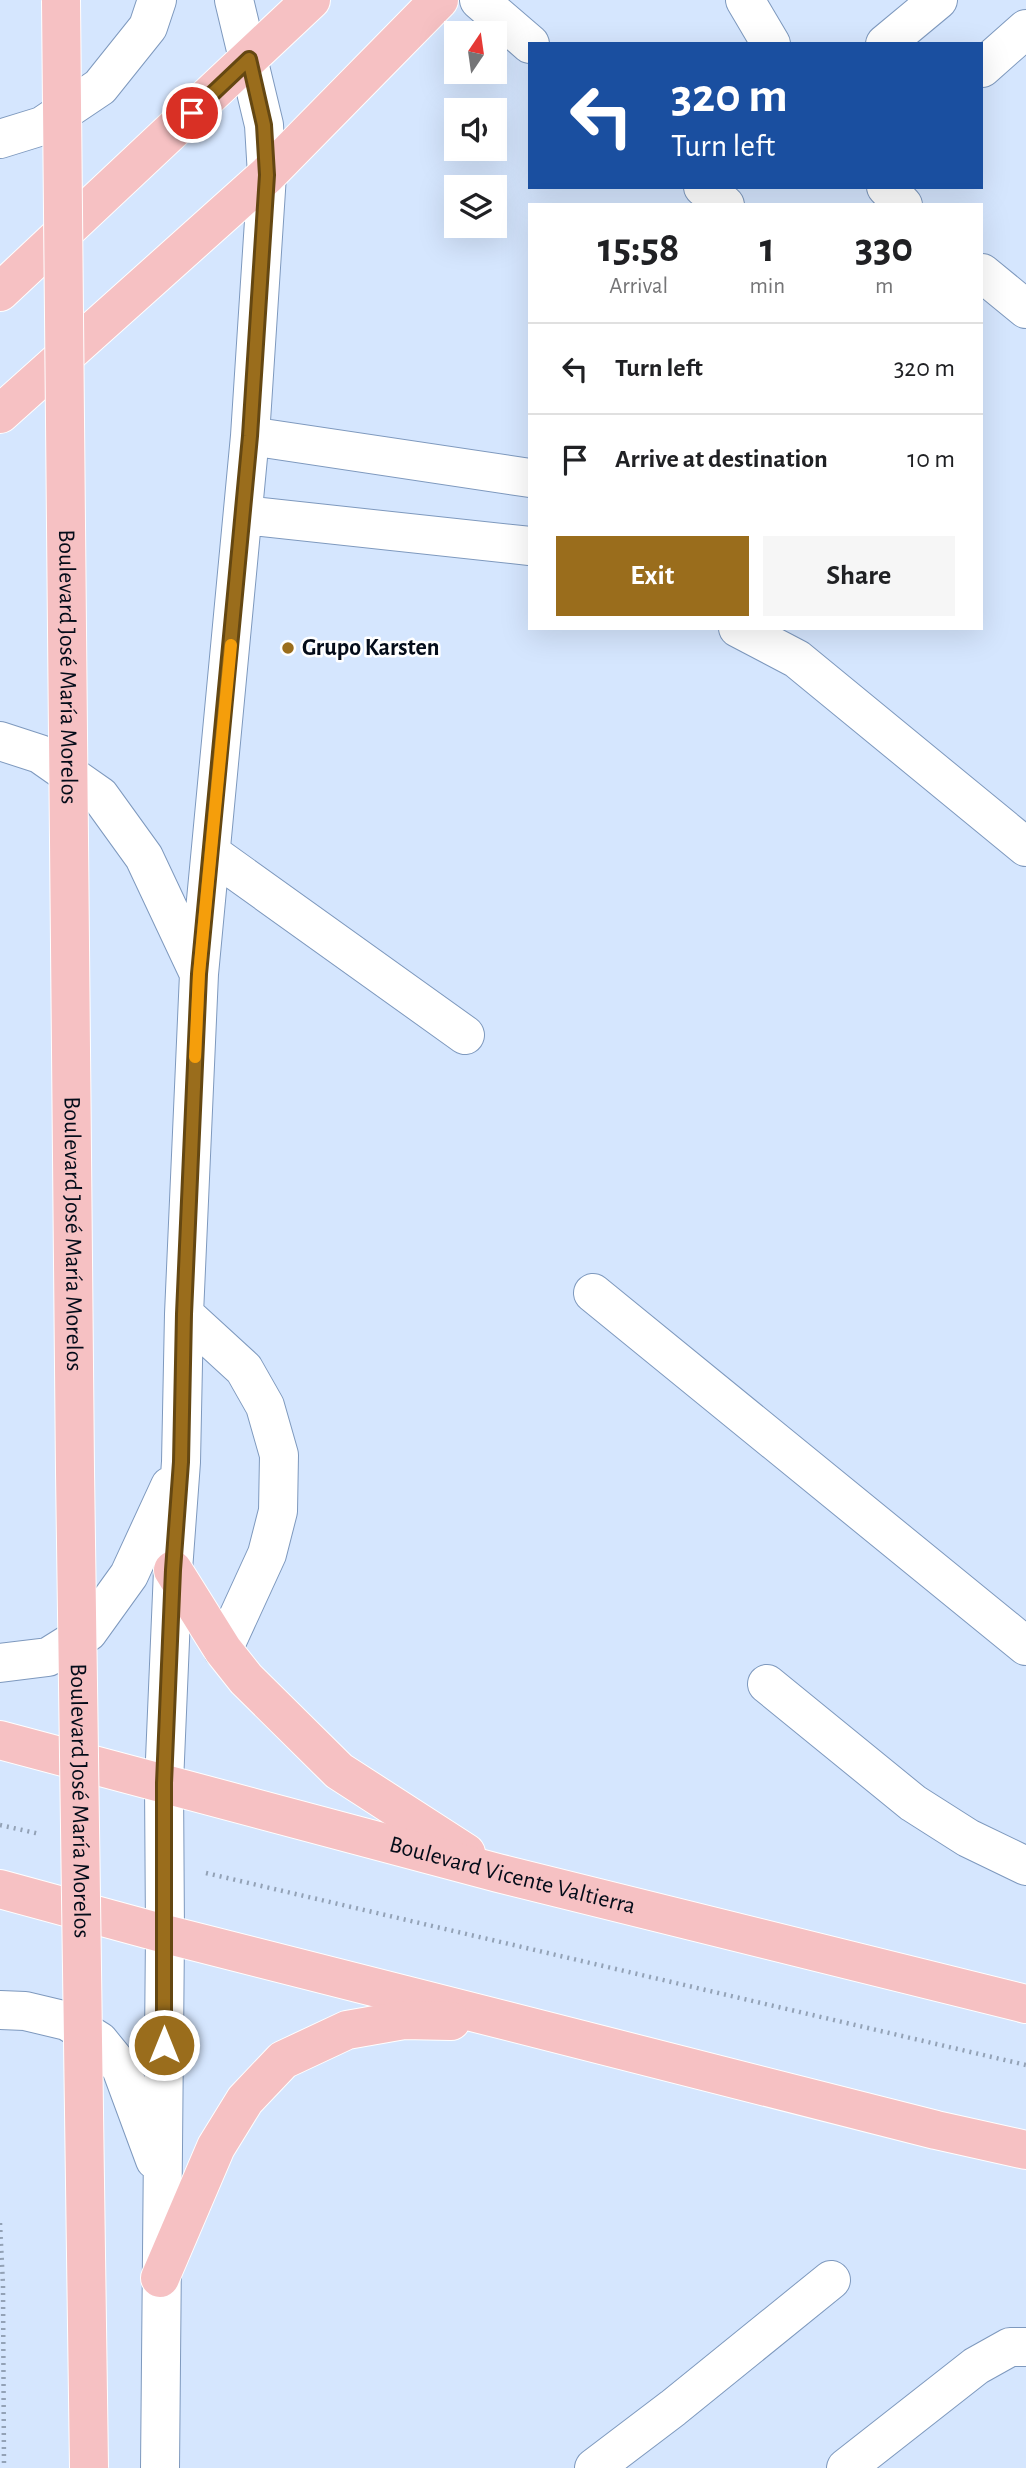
<!DOCTYPE html>
<html lang="en">
<head>
<meta charset="utf-8">
<style>
	:root { --surface:#fff; --page:#f6f6f6; --text:#202124; --muted:#757577; --line:#e0e0e0; --accent:#9a6d1c }
	body { margin:0; font-family:"Alegreya Sans",sans-serif; background:var(--page); color:var(--text); height:100vh; display:flex; flex-direction:column; font-size:26px; white-space:nowrap }
	* { box-sizing:border-box; margin:0 }
	p { font-size:23px; color:var(--muted) }
	.icon { flex:none; width:38px; height:38px; fill:none; stroke:currentColor; stroke-width:2; stroke-linecap:round; stroke-linejoin:round }
	.map { position:relative; flex:1; overflow:hidden }
	.side { position:absolute; left:528px; top:203px; width:455px; height:427px; display:flex; flex-direction:column; background:var(--surface); border-radius:0px; box-shadow:0 7px 28px #0002 }
	.side>* { flex:none }
	.top-card { position:absolute; left:528px; top:42px; width:455px; height:147px; border-radius:0px; box-shadow:0 7px 28px #0002; background:#1a4fa0; color:#fff; overflow:hidden }
	.needle { width:46px; rotate:13deg }
	.controls { position:absolute; left:444px; top:21px; display:grid; gap:14px }
	.controls a { display:grid; place-items:center; width:63px; height:63px; border-radius:0px; background:var(--surface); box-shadow:0 7px 28px #0002; font-size:35px }
	.pin { position:absolute; display:grid; place-items:center; width:60px; height:60px; color:#fff; margin:-30px; border:4px solid #fff; border-radius:50%; box-shadow:0 2px 7px #0007 }
	.me { position:absolute; width:77px; margin:-38px; rotate:0deg; stroke-linejoin:round; filter:drop-shadow(0 0 5px #0008) }
	.turn { display:flex; align-items:center; gap:24px; height:147px; padding:0 28px; font-size:32px }
	.turn .icon { width:91px; height:91px; stroke-width:2.5 }
	.turn b { display:block; font-size:49px; line-height:60px }
	.eta { display:flex; justify-content:space-evenly; align-items:center; height:119px; text-align:center }
	.eta b { font-size:42px; font-weight:600; line-height:49px }
	.action { display:flex; gap:14px; margin-top:auto; padding:14px 28px }
	.action a { flex:1; height:80px; border-radius:0px; background:var(--accent); color:#fff; font-size:28px; font-weight:600; line-height:80px; text-align:center }
	.action a+a { background:var(--page); color:var(--text) }
	ul { padding:0; list-style:none }
	li { display:flex; align-items:center; gap:21px; height:91px; padding:0 28px; border-top:2px solid var(--line) }
	li div { flex:1 }
	li b { display:block; font-size:26px }
	li em { font-style:normal }
	.map>svg:first-child { display:block }
</style>
</head>
<body>
<div class="map">
<svg width="1026" height="2468" viewBox="0 0 1026 2468">
	<rect width="100%" height="100%" fill="#d5e6fe"/>
	<g fill="none" stroke-linecap="round" stroke-linejoin="round">
		<defs>
			<path id="minor" d="M 479,0 L 530,44
				M 745,0 L 771,44
				M 885,44 L 938,0
				M 982,68 L 1026,29
				M 0,139 L 42,126 L 100,87 L 148,27 L 157,0
				M 703,187 L 725,205
				M 886,187 L 903,205
				M 982,273 L 1026,309
				M 250,436 L 530,478
				M 243,515 L 530,546
				M 738,628 L 797,659 L 1026,847
				M 0,741 L 40,754 L 100,796 L 144,857 L 199,974
				M 211,853 L 465,1035
				M 593,1293 L 1026,1646
				M 184,1314 L 244,1369 L 265,1406 L 279,1455 L 278,1511 L 267,1554 L 223,1650
				M 0,1663 L 48,1657 L 88,1632 L 129,1575 L 170,1486
				M 767,1684 L 913,1803 L 968,1838 L 1026,1866
				M 0,2010 L 25,2011 L 67,2021 L 99,2041 L 121,2068 L 155,2160
				M 160,2468 L 165,1934 L 164,1783 L 173,1570 L 181,1462 L 184,1314 L 199,974 L 250,436 L 267,175 L 264,125 L 234,0
				M 594,2468 L 673,2408 L 831,2280
				M 846,2468 L 976,2366 L 1010,2347 L 1026,2347"/>
			<g id="major">
				<path d="M 0,292 L 311,0"/>
				<path d="M 0,414 L 267,175 L 439,0"/>
				<path d="M 173,1570 L 223,1650 L 246,1679 L 339,1771 L 466,1853"/>
				<path id="s1" d="M 0,1740 L 498,1873 L 1026,2004"/>
				<path d="M 0,1889 L 165,1934 L 936,2130 L 1026,2150"/>
				<path d="M 160,2278 L 216,2147 L 245,2100 L 283,2060 L 347,2030 L 404,2020 L 451,2021"/>
			</g>
		</defs>
		<use href="#minor" stroke="#7e99be" stroke-width="40"/>
		<use href="#major" stroke="#fff" stroke-width="40"/>
		<path stroke="#93a2b6" stroke-width="4.5" stroke-dasharray="2 5" stroke-linecap="butt" d="M 0,1825 L 40,1834
			M 206,1873 L 1026,2065
			M 0,2223 L 3,2285 L 4,2468"/>
		<use href="#minor" stroke="#fff" stroke-width="38"/>
		<use href="#major" stroke="#f6c1c3" stroke-width="38"/>
		<defs>
			<g id="major-bridge">
				<path id="s2" d="M 61,0 L 75,1471 L 89,2468"/>
			</g>
		</defs>
		<use href="#major-bridge" stroke="#fff" stroke-width="40" stroke-linecap="butt"/>
		<use href="#major-bridge" stroke="#f6c1c3" stroke-width="38"/>
	</g>
	<g fill="none" stroke-linecap="round" stroke-linejoin="round">
		<defs>
			<path id="route" d="M 164,2045 L 164,1783 L 173,1570 L 181,1462 L 184,1314 L 199,974 L 250,436 L 267,175 L 264,125 L 249,59 L 192,113"/>
		</defs>
		<use href="#route" stroke="#644712" stroke-width="18"/>
		<use href="#route" stroke="#9a6d1c" stroke-width="12"/>
		<path stroke="#f59e0b" stroke-width="12" d="M 195,1057 L 199,974 L 231,645"/>
	</g>
	<circle fill="#9a6d1c" stroke="#fff" stroke-width="2.5" cx="288" cy="648" r="7"/>
	<g text-anchor="middle" dominant-baseline="central" stroke-width="5" stroke-linejoin="round" paint-order="stroke">
		<g font-size="24" font-weight="bold" fill="#040c19" stroke="#fff" text-anchor="start">
			<text x="302" y="648">Grupo Karsten</text>
		</g>
		<g font-size="24" fill="#040c19" stroke="#fff">
			<text stroke="none"><textPath href="#s2" startOffset="667">Boulevard José María Morelos</textPath></text>
			<text stroke="none"><textPath href="#s2" startOffset="1234">Boulevard José María Morelos</textPath></text>
			<text stroke="none"><textPath href="#s2" startOffset="1801">Boulevard José María Morelos</textPath></text>
			<text stroke="none"><textPath href="#s1" startOffset="530">Boulevard Vicente Valtierra</textPath></text>
		</g>
	</g>
</svg>
<div class="controls">
<a><svg class="needle" viewBox="-14 -14 28 28"><path d="M0-13l5 13h-10z" fill="#e53935"/><path d="M0 13l5-13h-10z" fill="#757577"/></svg></a>
<a><svg class="icon" aria-label="sound" viewBox="0 0 24 24"><path d="M4 9h4l5-4v14l-5-4H4zM17 9q2 3 0 6"/></svg></a>
<a><svg class="icon" aria-label="layers" viewBox="0 0 24 24"><path d="M12 4l9 5-9 5-9-5zM3 14l9 5 9-5"/></svg></a>
</div>
<div class="pin" style="left:192px;top:113px;background:#d93025"><svg class="icon" aria-label="arrive" viewBox="0 0 24 24"><path d="M6 21V4h12l-3 4 3 4H6"/></svg></div>
<svg class="me" style="left:164px;top:2045px" viewBox="-20 -20 40 40"><circle r="17" fill="#9a6d1c" stroke="#fff" stroke-width="3"/><path d="M0-11L8 9 0 5-8 9z" fill="#fff"/></svg>
<div class="top-card">
<div class="turn"><svg class="icon" aria-label="left" viewBox="0 0 24 24"><path d="M17 20v-9H6M10 6l-5 5 5 5"/></svg><div><b>320 m</b>Turn left</div></div>
</div>
<section class="side">
<div class="eta">
<div><b>15:58</b><p>Arrival</p></div>
<div><b>1</b><p>min</p></div>
<div><b>330</b><p>m</p></div>
</div>
<ul>
<li><svg class="icon" aria-label="left" viewBox="0 0 24 24"><path d="M17 20v-9H6M10 6l-5 5 5 5"/></svg><div><b>Turn left</b></div><em>320 m</em></li>
<li><svg class="icon" aria-label="arrive" viewBox="0 0 24 24"><path d="M6 21V4h12l-3 4 3 4H6"/></svg><div><b>Arrive at destination</b></div><em>10 m</em></li>
</ul>
<div class="action"><a>Exit</a><a>Share</a></div>
</section>
</div>
</body>
</html>
